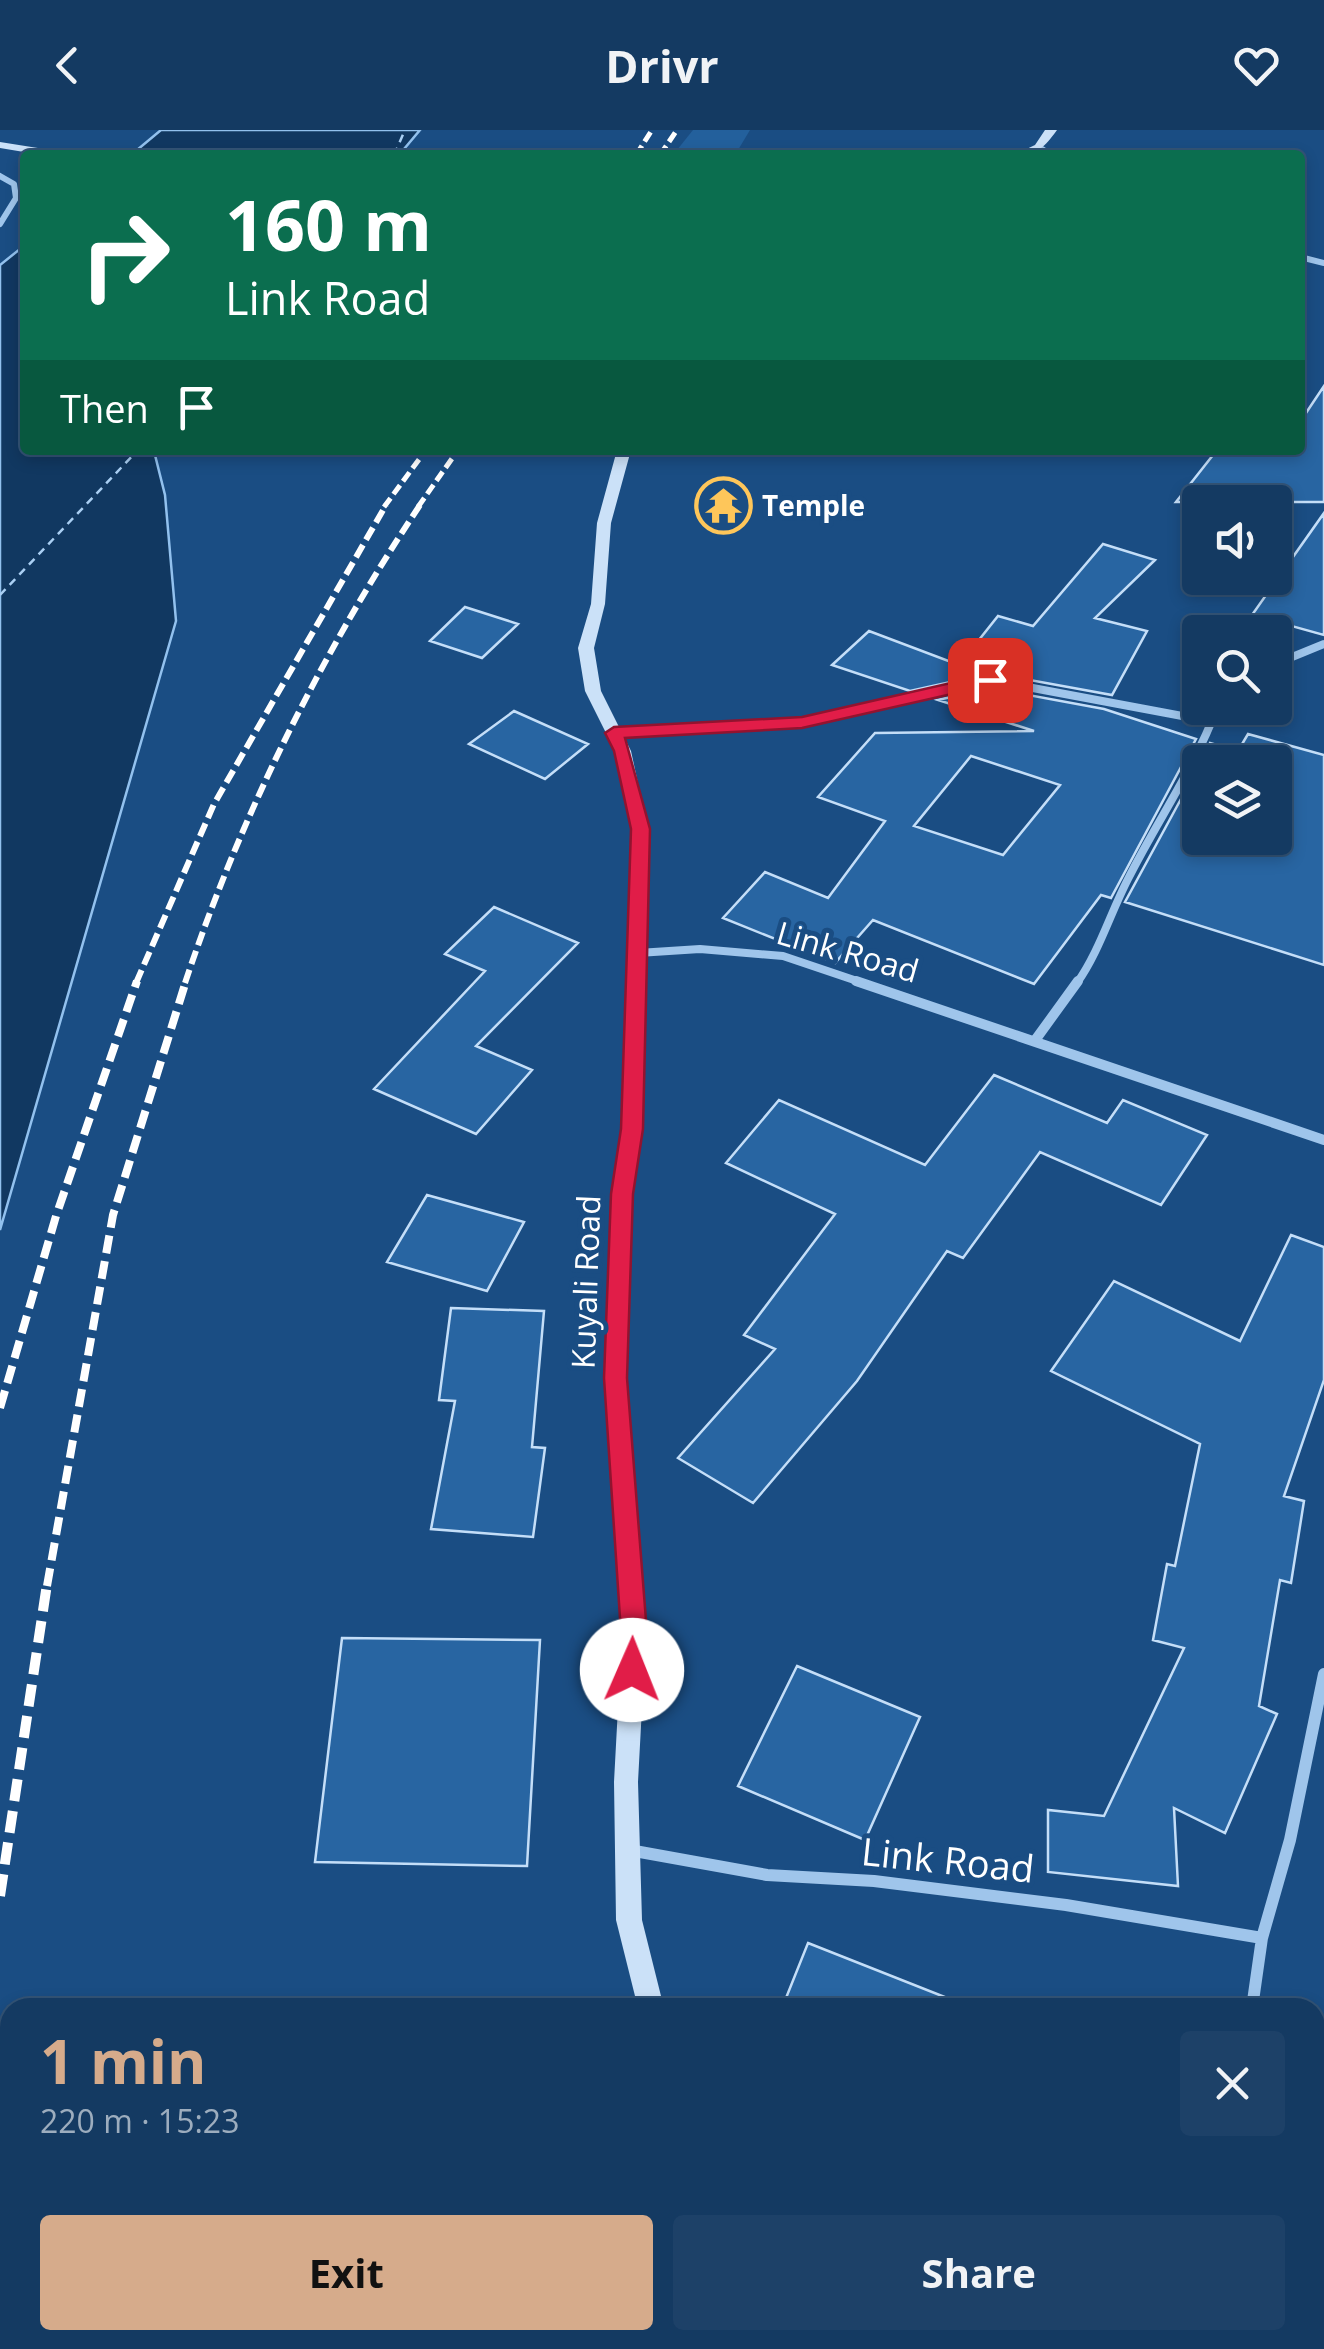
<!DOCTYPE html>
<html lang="en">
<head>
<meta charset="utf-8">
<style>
	:root { --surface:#143a62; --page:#1d4168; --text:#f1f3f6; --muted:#9dadbe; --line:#335477; --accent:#d6ab8b }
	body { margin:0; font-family:"Open Sans",sans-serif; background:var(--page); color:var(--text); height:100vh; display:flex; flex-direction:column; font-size:38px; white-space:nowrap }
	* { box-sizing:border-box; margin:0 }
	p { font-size:32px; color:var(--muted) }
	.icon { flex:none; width:55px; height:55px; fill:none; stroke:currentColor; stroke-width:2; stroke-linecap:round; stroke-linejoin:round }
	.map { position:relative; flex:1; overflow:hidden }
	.drawer { position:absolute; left:0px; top:1868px; width:1325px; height:352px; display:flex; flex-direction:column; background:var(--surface); border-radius:30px 30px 0 0; box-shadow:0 5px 15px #0003,0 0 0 2px var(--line) }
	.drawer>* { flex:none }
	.top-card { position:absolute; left:20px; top:20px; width:1285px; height:305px; border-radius:10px; box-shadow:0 5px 15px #0003,0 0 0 2px var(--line); background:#0b6e4f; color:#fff; overflow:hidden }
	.fabs { position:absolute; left:1182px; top:355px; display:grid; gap:20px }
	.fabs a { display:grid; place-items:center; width:110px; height:110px; border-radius:10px; background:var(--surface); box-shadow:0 5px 15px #0003,0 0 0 2px var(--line); font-size:50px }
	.pin { position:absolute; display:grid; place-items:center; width:85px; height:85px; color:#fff; margin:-42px; border-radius:20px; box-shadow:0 5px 15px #0006 }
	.me { position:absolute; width:110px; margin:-55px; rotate:1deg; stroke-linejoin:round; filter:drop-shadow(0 0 8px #0008) }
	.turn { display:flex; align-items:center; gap:35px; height:210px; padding:0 40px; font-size:45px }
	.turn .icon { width:130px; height:130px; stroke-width:2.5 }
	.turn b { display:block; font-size:70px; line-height:85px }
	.then { display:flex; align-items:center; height:95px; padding:0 40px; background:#0003; gap:20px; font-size:38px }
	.round { display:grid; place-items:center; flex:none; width:105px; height:105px; border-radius:10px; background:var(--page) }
	.overview { display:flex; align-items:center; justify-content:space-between; height:170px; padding:0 40px }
	h1 { font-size:60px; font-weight:700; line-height:75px; color:var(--accent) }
	.button { display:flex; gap:20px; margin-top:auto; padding:20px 40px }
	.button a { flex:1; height:115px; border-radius:10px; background:var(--accent); color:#111; font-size:40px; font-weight:700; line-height:115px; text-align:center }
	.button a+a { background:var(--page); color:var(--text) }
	header { display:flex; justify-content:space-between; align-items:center; height:130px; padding:0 40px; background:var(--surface); font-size:45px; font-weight:700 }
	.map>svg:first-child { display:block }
</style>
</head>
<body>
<header><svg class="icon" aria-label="back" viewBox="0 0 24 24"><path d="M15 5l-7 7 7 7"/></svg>Drivr<svg class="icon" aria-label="heart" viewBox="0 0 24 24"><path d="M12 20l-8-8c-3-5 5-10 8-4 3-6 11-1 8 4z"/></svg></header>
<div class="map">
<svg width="1324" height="2219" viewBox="0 0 1324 2219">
	<rect width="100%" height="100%" fill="#1a4d83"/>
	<path fill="#23609c" d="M 693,0 L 750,0 L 735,25 L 673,25 Z"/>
	<path fill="#113861" stroke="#92c1ee" stroke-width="2.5" d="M 161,0 L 420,0 L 399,25 L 131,25 Z
		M 25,115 L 25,320 L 159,320 L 155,325 L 165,365 L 176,491 L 0,1100 L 0,135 Z"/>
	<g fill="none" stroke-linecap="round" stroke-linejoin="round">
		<path stroke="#aacff3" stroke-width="2.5" stroke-dasharray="8 6" stroke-linecap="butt" d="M 394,25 L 405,0
			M 0,465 L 138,320"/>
	</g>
	<path fill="#2865a2" stroke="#c4def8" stroke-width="2.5" fill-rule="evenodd" d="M 1324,256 L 1324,372 L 1176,372 L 1217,320 L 1300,320 L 1300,292 Z
		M 1324,383 L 1324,505 L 1252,485 Z
		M 1103,414 L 1155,430 L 1095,488 L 1147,501 L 1112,565 L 991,543 L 910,561 L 832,535 L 869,501 L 959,535 L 998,486 L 1033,496 Z
		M 465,477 L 518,494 L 482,528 L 430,511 Z
		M 990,558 L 1104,579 L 1196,609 L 1111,768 L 1101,765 L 1034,854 L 873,790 L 835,833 L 723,788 L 765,742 L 828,768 L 885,691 L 818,667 L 875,603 L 1034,601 L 938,570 ZM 971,626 L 1060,655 L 1003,725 L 914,696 Z
		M 514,581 L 588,614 L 545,649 L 469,614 Z
		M 1248,604 L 1324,625 L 1324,835 L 1125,772 L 1200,634 L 1200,708 L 1275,708 L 1275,632 L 1201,632 L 1210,613 L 1238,621 Z
		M 494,777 L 578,813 L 476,916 L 532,940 L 476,1004 L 374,959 L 485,841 L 445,824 Z
		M 994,945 L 1107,993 L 1123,970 L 1207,1005 L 1161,1075 L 1040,1022 L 963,1128 L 947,1121 L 857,1251 L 753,1373 L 678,1328 L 775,1219 L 744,1205 L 835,1084 L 726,1033 L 779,970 L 925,1035 Z
		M 427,1065 L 524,1092 L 487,1161 L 387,1132 Z
		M 1291,1105 L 1324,1117 L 1324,1250 L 1284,1366 L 1304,1371 L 1291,1453 L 1280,1450 L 1259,1576 L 1277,1584 L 1225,1703 L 1174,1678 L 1178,1756 L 1048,1742 L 1048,1680 L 1104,1686 L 1184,1518 L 1153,1510 L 1167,1434 L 1175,1436 L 1200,1314 L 1051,1241 L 1114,1151 L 1240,1211 Z
		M 451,1178 L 544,1181 L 532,1317 L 545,1318 L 533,1407 L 431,1399 L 455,1271 L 439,1270 Z
		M 342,1508 L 540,1510 L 527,1736 L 315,1732 Z
		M 797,1536 L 920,1587 L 865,1710 L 738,1656 Z
		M 808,1813 L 965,1875 L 964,1878 L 782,1878 Z"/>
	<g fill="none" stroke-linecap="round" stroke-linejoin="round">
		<path stroke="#9fc5eb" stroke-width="6" d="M 1039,17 L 1051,25
			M 0,46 L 14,54 L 16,68 L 0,94
			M 1300,127 L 1324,133"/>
		<path stroke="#9fc5eb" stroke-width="8" d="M 1275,534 L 1324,514
			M 614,603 L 802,593 L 990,550 L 1209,591
			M 638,823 L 700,819 L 783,826 L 863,853
			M 1077,853 C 1099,822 1110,784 1128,749 C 1157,691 1194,639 1217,578"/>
		<path stroke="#9fc5eb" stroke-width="10" d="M 856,851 L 1324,1010
			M 1036,909 L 1078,851"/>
		<path stroke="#9fc5eb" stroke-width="12" d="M 629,1720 L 767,1745 L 874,1751 L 1066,1775 L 1262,1808 L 1252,1878
			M 1262,1808 L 1290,1710 L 1324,1544
			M 1185,2219 L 1187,2210"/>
		<path fill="#cbe1f8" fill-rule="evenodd" d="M 1045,0 L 1057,0 C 1044,18 1037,25 1014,25 L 1035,15 Z
			M 0,12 L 63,22 L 69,25 L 42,25 L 0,18 Z
			M 617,320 L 631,320 L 611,393 L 605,474 L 594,518 L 601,561 L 631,621 L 648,699 L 642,999 L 632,1064 L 626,1248 L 646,1503 L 638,1652 L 642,1790 L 664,1878 L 638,1878 L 616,1790 L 614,1652 L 622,1503 L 604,1248 L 612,1064 L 622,999 L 632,699 L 615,621 L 585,561 L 578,518 L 591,474 L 597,393 Z
			M 724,2210 L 752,2210 L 755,2219 L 727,2219 Z"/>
		<path stroke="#fff" stroke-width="5" stroke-dasharray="11 5" stroke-linecap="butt" d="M 636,25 L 652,0
			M 660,25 L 677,0
			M 384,377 L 426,320
			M 418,377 L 458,320"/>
		<path stroke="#fff" stroke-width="6" stroke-dasharray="14 6" stroke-linecap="butt" d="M 136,853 L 214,674 L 386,375
			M 185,853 C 241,685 322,522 420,375"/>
		<path stroke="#fff" stroke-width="8" stroke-dasharray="18 8" stroke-linecap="butt" d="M 0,1278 L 56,1086 L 137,851
			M 47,1456 L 113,1085 L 186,851"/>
		<path stroke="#fff" stroke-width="10" stroke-dasharray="22 10" stroke-linecap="butt" d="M 0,1766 L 47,1454"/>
	</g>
	<path fill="#e11d48" stroke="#92132f" stroke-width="2.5" d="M 990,544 L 999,550 L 996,554 L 802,598 L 625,608 L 650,699 L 643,999 L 633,1064 L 627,1248 L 647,1503 L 641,1549 L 632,1552 L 622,1549 L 618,1540 L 621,1503 L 604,1248 L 611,1064 L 621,999 L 631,699 L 614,621 L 605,603 L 614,597 L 802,587 Z"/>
	<defs>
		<symbol id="temple-ring" viewBox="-11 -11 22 22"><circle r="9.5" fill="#1a4d83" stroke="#fec65a" stroke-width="1.5"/><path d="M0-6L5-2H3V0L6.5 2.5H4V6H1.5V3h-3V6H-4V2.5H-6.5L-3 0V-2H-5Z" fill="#fec65a"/></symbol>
	</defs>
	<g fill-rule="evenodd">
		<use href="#temple-ring" x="692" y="344" width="63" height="63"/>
	</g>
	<g text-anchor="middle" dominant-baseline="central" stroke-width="10" stroke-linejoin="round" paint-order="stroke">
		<g font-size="28" font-weight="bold" fill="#fff" stroke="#1a4d83" text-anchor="start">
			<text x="762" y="375">Temple</text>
		</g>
		<g font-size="32" fill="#fff" stroke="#1a4d83">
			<text transform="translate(848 821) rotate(16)">Link Road</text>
			<text transform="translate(585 1152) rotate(-88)">Kuyali Road</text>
		</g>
		<g font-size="38" fill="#fff" stroke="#1a4d83">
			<text transform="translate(948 1729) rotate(6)">Link Road</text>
		</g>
	</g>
</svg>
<div class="fabs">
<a><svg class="icon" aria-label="sound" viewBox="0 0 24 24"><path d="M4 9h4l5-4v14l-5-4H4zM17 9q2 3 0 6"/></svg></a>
<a><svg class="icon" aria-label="search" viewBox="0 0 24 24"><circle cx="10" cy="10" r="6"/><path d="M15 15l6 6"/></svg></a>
<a><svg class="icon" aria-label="layers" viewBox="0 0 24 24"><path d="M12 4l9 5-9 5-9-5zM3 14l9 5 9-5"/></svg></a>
</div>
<div class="pin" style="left:990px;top:550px;background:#d93025"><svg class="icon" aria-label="arrive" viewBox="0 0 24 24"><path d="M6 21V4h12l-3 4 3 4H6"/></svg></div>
<svg class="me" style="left:632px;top:1540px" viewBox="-20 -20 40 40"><circle r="19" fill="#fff"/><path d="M0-13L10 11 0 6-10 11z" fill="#e11d48"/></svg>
<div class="top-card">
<div class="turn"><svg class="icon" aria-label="right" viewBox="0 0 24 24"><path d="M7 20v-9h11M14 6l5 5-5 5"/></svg><div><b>160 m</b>Link Road</div></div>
<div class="then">Then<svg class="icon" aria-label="arrive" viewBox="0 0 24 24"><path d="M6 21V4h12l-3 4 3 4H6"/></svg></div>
</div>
<section class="drawer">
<div class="overview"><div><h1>1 min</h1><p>220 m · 15:23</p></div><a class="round"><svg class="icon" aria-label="close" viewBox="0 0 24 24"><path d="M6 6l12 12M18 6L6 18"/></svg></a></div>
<div class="button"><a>Exit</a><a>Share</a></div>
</section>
</div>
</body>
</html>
